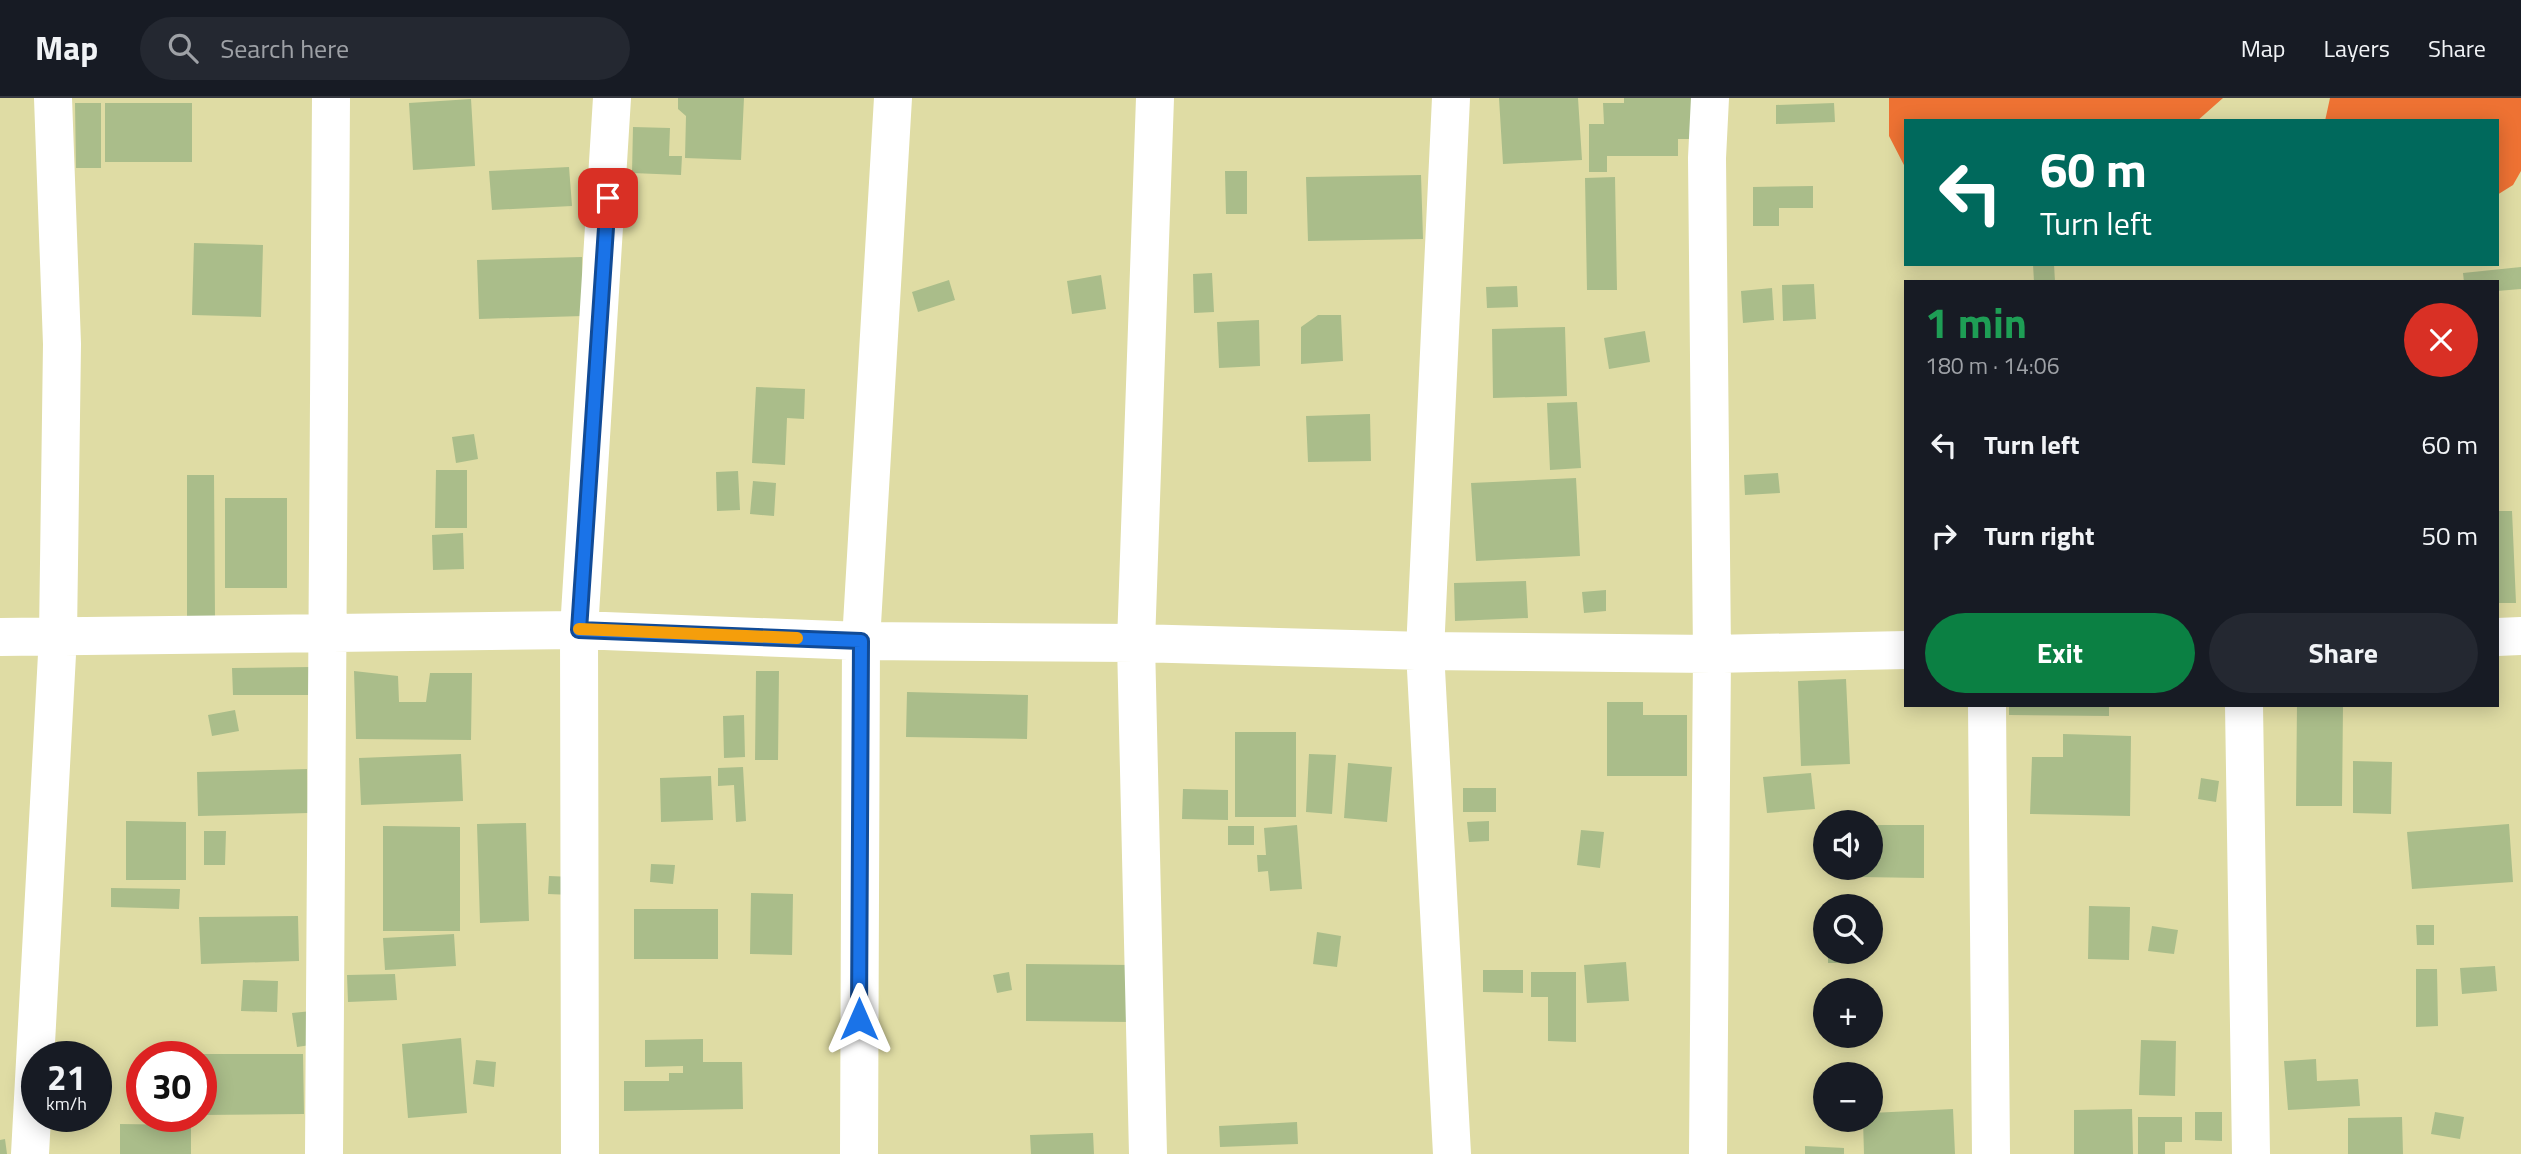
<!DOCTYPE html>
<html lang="en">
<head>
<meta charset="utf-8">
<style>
	:root { --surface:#171b24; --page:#242831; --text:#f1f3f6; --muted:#9ea1a6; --line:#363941; --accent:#0b8043 }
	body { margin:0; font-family:"Titillium Web",sans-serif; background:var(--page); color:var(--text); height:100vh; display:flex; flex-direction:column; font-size:26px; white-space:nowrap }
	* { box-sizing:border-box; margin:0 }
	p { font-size:23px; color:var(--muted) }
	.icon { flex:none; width:38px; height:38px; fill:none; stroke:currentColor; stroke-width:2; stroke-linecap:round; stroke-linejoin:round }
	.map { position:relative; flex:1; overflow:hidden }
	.drawer { position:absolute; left:1904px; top:182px; width:595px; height:427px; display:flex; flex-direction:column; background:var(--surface); border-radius:0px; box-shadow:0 4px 18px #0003 }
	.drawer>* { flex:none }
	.hud { position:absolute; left:1904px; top:21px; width:595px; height:147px; border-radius:0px; box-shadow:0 4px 18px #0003; background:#00695c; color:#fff; overflow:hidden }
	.buttons { position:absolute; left:1813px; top:712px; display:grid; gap:14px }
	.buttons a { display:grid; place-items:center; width:70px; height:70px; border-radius:50%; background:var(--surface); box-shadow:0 4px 18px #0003; font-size:35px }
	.speed { position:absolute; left:21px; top:943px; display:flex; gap:14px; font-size:35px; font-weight:700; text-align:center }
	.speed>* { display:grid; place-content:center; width:91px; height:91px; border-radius:50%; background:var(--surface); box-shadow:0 4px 18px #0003; line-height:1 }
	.speed small { font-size:18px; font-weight:400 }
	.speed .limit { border:10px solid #d22; background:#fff; color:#111 }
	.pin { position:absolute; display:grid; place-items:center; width:60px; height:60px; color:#fff; margin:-30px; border-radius:14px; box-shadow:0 4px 10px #0006 }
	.me { position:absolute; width:77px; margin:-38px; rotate:0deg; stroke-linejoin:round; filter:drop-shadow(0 0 5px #0008) }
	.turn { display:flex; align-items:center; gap:24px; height:147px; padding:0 21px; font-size:32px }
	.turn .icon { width:91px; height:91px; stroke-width:2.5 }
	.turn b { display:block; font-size:49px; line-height:60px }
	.round { display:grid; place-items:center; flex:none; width:74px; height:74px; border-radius:37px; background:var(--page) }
	.headline { display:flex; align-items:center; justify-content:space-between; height:119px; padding:0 21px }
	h1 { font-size:42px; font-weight:700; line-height:52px; color:#1e9e55 }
	.primary-button { display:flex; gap:14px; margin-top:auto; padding:14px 21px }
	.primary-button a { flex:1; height:80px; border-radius:42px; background:var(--accent); color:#fff; font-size:28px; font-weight:700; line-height:80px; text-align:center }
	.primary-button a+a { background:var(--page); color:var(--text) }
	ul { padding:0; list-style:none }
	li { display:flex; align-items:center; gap:21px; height:91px; padding:0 21px }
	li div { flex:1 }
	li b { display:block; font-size:26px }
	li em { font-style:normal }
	header { display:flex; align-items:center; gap:42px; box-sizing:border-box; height:98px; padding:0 35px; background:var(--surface); border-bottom:2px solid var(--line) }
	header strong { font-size:33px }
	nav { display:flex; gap:38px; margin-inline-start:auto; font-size:24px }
	.search { width:490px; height:63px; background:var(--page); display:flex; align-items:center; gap:18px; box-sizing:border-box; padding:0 24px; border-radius:38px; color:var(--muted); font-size:26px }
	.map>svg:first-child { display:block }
</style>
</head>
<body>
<header>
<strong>Map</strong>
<div class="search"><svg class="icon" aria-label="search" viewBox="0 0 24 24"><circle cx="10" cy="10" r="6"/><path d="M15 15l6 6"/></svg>Search here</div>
<nav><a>Map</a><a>Layers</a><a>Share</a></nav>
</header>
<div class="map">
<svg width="2521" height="1056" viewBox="0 0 2521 1056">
	<rect width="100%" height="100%" fill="#dfdca4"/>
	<path fill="#ee7233" d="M 1889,0 L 2223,0 L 2197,23 L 1906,23 L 1906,71 L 1889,38 Z
		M 2330,0 L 2521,0 L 2521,73 L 2513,87 L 2497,97 L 2497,23 L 2325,23 Z"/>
	<path fill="#aabd8a" d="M 678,0 L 744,0 L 741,62 L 685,60 L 686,18 L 678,11 Z
		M 1499,0 L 1578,0 L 1582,62 L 1503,66 Z
		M 1624,0 L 1699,0 L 1699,41 L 1678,41 L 1678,58 L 1607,58 L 1607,74 L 1589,74 L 1589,26 L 1604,26 L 1603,5 L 1624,5 Z
		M 471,1 L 475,68 L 413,72 L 409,5 Z
		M 75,5 L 101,5 L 101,70 L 76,70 Z
		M 105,5 L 192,5 L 192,64 L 105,64 Z
		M 1834,5 L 1835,24 L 1776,26 L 1776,7 Z
		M 633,29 L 670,30 L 669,58 L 682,58 L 681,77 L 632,75 Z
		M 569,69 L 572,108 L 492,112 L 489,73 Z
		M 1225,73 L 1247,73 L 1247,116 L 1226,116 Z
		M 1421,77 L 1423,141 L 1308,143 L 1306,79 Z
		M 1615,79 L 1617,192 L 1587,192 L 1585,80 Z
		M 1813,88 L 1813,110 L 1779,110 L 1779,128 L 1753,128 L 1753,89 Z
		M 194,145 L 263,147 L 261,219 L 192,217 Z
		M 582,159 L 583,218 L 479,221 L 477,162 Z
		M 2033,166 L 2054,166 L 2055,184 L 2034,184 Z
		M 2521,169 L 2521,191 L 2497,193 L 2497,184 L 2464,184 L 2463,175 Z
		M 1212,175 L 1214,214 L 1194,215 L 1193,176 Z
		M 1101,177 L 1106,211 L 1072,216 L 1067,183 Z
		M 949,182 L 955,202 L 918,214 L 912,194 Z
		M 1814,186 L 1816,221 L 1783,223 L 1782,187 Z
		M 1517,188 L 1518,209 L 1487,210 L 1486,189 Z
		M 1772,190 L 1774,222 L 1743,225 L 1741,193 Z
		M 1318,217 L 1341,217 L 1343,263 L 1301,266 L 1301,229 Z
		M 1259,222 L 1260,268 L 1219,270 L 1217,224 Z
		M 1565,229 L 1567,298 L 1493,300 L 1492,231 Z
		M 1645,233 L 1650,264 L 1609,271 L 1604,240 Z
		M 756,289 L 805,291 L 804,321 L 787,320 L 785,367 L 752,365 Z
		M 1577,304 L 1581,370 L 1550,372 L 1547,305 Z
		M 1370,316 L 1371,363 L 1308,364 L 1306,318 Z
		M 474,336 L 478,361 L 456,365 L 452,339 Z
		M 436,372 L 467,372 L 467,430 L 435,430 Z
		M 738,373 L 740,412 L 717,413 L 716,374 Z
		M 1778,375 L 1780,395 L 1745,397 L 1744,377 Z
		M 187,377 L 214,377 L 215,520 L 187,520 Z
		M 1576,380 L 1580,458 L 1476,463 L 1471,385 Z
		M 753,383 L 776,385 L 774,418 L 750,416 Z
		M 225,400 L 287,400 L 287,490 L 225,490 Z
		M 2497,413 L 2512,413 L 2516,505 L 2497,505 Z
		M 463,435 L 464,471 L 433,472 L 432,437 Z
		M 1526,483 L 1528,520 L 1455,523 L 1454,485 Z
		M 1606,492 L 1606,513 L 1584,515 L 1582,494 Z
		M 311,569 L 311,597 L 233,597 L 232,570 Z
		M 354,573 L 398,578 L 399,604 L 426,604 L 430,575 L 472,575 L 471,642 L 356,641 Z
		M 756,573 L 779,573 L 778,662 L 755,662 Z
		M 1846,581 L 1850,666 L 1801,668 L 1798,583 Z
		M 907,594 L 1028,597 L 1027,641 L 906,639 Z
		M 1607,604 L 1643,604 L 1643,617 L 1687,617 L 1687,678 L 1607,678 Z
		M 2009,607 L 2109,607 L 2109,618 L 2009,617 Z
		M 2297,607 L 2343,607 L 2342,708 L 2296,708 Z
		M 235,612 L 239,633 L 212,638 L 208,617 Z
		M 744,617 L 745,659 L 724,660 L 723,618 Z
		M 1235,634 L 1296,634 L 1296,719 L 1235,719 Z
		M 2063,636 L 2131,638 L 2130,718 L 2030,716 L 2032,659 L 2063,659 Z
		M 461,656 L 463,703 L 361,707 L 359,660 Z
		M 1309,656 L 1336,657 L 1332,716 L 1306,714 Z
		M 2353,663 L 2392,664 L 2391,716 L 2353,715 Z
		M 1348,665 L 1392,669 L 1387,724 L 1344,720 Z
		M 743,669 L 746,723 L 736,724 L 734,687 L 718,688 L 718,670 Z
		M 307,671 L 308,715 L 198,718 L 197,674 Z
		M 1811,675 L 1815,711 L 1767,715 L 1763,679 Z
		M 711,678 L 713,722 L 661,724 L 660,680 Z
		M 2201,680 L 2219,683 L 2216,704 L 2198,701 Z
		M 1463,690 L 1496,690 L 1496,714 L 1463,714 Z
		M 1183,691 L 1228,692 L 1228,722 L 1182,721 Z
		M 126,723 L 186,724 L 186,782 L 126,782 Z
		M 1489,723 L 1489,743 L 1469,744 L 1467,724 Z
		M 526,725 L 529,823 L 480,825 L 477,726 Z
		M 2509,726 L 2513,784 L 2412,791 L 2407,734 Z
		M 1297,727 L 1302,791 L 1270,793 L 1268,773 L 1258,774 L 1257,757 L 1266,757 L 1264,730 Z
		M 1871,727 L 1924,727 L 1924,780 L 1861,779 L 1861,770 L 1871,770 Z
		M 383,728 L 460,729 L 460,833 L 383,833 Z
		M 1228,728 L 1254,728 L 1254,747 L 1228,747 Z
		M 1581,732 L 1604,734 L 1600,770 L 1577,767 Z
		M 204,733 L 226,733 L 225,767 L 204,767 Z
		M 651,766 L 675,767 L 673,786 L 650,784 Z
		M 549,778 L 573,779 L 572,797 L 548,796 Z
		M 111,790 L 180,791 L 179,811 L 111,809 Z
		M 751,795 L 793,796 L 792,857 L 750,856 Z
		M 2089,808 L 2130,809 L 2129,862 L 2088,861 Z
		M 634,811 L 718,811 L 718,861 L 634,861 Z
		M 298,818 L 299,863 L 201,866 L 199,819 Z
		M 1818,824 L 1825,824 L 1825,846 L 1817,846 Z
		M 2416,827 L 2434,827 L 2434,847 L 2417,847 Z
		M 2152,828 L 2178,832 L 2174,856 L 2148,853 Z
		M 1317,834 L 1341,838 L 1337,869 L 1313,866 Z
		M 454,836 L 456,868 L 385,872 L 383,840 Z
		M 1828,854 L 1852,854 L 1852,865 L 1828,865 Z
		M 1626,864 L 1629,903 L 1587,905 L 1584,867 Z
		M 1026,866 L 1133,867 L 1133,924 L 1026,923 Z
		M 2495,868 L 2497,893 L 2462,896 L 2460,870 Z
		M 2416,871 L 2437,871 L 2438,928 L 2416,929 Z
		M 1483,872 L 1523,872 L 1523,895 L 1483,894 Z
		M 1009,874 L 1012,892 L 997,895 L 993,877 Z
		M 1531,874 L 1576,874 L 1576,944 L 1548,943 L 1548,899 L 1531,899 Z
		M 395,876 L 397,902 L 348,904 L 347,877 Z
		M 243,882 L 278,883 L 277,914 L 241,913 Z
		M 1867,888 L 1867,892 L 1852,892 L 1852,889 Z
		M 312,913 L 317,946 L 297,949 L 292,915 Z
		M 461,940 L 467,1015 L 408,1020 L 402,946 Z
		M 703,941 L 703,964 L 742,964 L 743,1011 L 624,1013 L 624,983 L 669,983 L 669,975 L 683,975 L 683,968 L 645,969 L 645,942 Z
		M 2141,942 L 2176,943 L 2175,998 L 2139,997 Z
		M 192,956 L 303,956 L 304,1016 L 201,1017 L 201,959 Z
		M 2316,961 L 2317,983 L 2358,981 L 2360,1008 L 2288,1012 L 2284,963 Z
		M 476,962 L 496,964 L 494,989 L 473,986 Z
		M 1953,1011 L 1955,1056 L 1864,1056 L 1863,1022 L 1871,1022 L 1871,1015 Z
		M 2132,1011 L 2133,1056 L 2074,1056 L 2074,1012 Z
		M 2195,1014 L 2222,1014 L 2222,1043 L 2195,1042 Z
		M 2435,1014 L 2464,1019 L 2460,1041 L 2431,1036 Z
		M 2138,1019 L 2182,1019 L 2182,1044 L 2165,1044 L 2165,1056 L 2138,1056 Z
		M 2402,1019 L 2403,1056 L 2348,1056 L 2348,1020 Z
		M 1297,1024 L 1298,1046 L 1220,1049 L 1219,1028 Z
		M 120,1026 L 191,1027 L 191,1056 L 120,1056 Z
		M 1093,1035 L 1094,1056 L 1031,1056 L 1030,1037 Z
		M 5,1041 L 7,1056 L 0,1056 L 0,1042 Z
		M 1805,1048 L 1844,1050 L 1844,1056 L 1805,1056 Z"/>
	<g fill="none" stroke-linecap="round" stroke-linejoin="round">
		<path stroke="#fff" stroke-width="38" d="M 1451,0 L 1425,553 L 1452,1056
			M 0,539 L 579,532 L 861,543 L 1136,545 L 1425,553 L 1712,556 L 1906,552
			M 2497,539 L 2521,538
			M 1987,607 L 1991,1056
			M 2244,607 L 2251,1056
			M 30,1056 L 58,538 L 62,246 L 53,0
			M 324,1056 L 331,0
			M 580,1056 L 579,532 L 612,0
			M 859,1056 L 861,543 L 893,0
			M 1148,1056 L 1136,545 L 1155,0
			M 1708,1056 L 1712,556 L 1707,60 L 1710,0"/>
	</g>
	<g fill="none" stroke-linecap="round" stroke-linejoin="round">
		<defs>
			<path id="route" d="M 608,100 L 579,532 L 861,543 L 859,921"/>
		</defs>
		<use href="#route" stroke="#114b97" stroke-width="18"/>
		<use href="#route" stroke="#1a73e8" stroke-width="12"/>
		<path stroke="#f59e0b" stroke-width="12" d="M 579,531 L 797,540"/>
	</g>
</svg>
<div class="buttons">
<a><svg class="icon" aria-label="sound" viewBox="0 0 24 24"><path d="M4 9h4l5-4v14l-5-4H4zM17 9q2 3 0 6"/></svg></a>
<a><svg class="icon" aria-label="search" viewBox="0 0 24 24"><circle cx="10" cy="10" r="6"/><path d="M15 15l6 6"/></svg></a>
<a>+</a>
<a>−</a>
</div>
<div class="speed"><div>21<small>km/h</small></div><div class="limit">30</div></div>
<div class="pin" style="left:608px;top:100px;background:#d93025"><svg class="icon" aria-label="arrive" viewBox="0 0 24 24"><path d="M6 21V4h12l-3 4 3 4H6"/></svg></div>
<svg class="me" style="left:859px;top:921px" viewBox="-20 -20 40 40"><path d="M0-17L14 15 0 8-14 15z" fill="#1a73e8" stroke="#fff" stroke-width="4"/></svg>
<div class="hud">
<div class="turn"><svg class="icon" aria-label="left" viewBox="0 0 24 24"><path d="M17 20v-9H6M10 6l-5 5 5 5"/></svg><div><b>60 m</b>Turn left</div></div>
</div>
<section class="drawer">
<div class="headline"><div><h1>1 min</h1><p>180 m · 14:06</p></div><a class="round" style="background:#d93025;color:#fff"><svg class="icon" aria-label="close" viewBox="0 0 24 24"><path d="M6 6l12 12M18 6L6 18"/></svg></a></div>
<ul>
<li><svg class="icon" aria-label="left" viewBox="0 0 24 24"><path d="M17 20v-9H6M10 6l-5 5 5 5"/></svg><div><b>Turn left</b></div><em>60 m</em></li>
<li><svg class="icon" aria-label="right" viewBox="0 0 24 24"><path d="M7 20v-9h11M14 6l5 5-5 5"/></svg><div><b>Turn right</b></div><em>50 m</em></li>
</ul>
<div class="primary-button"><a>Exit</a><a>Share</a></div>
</section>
</div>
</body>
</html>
